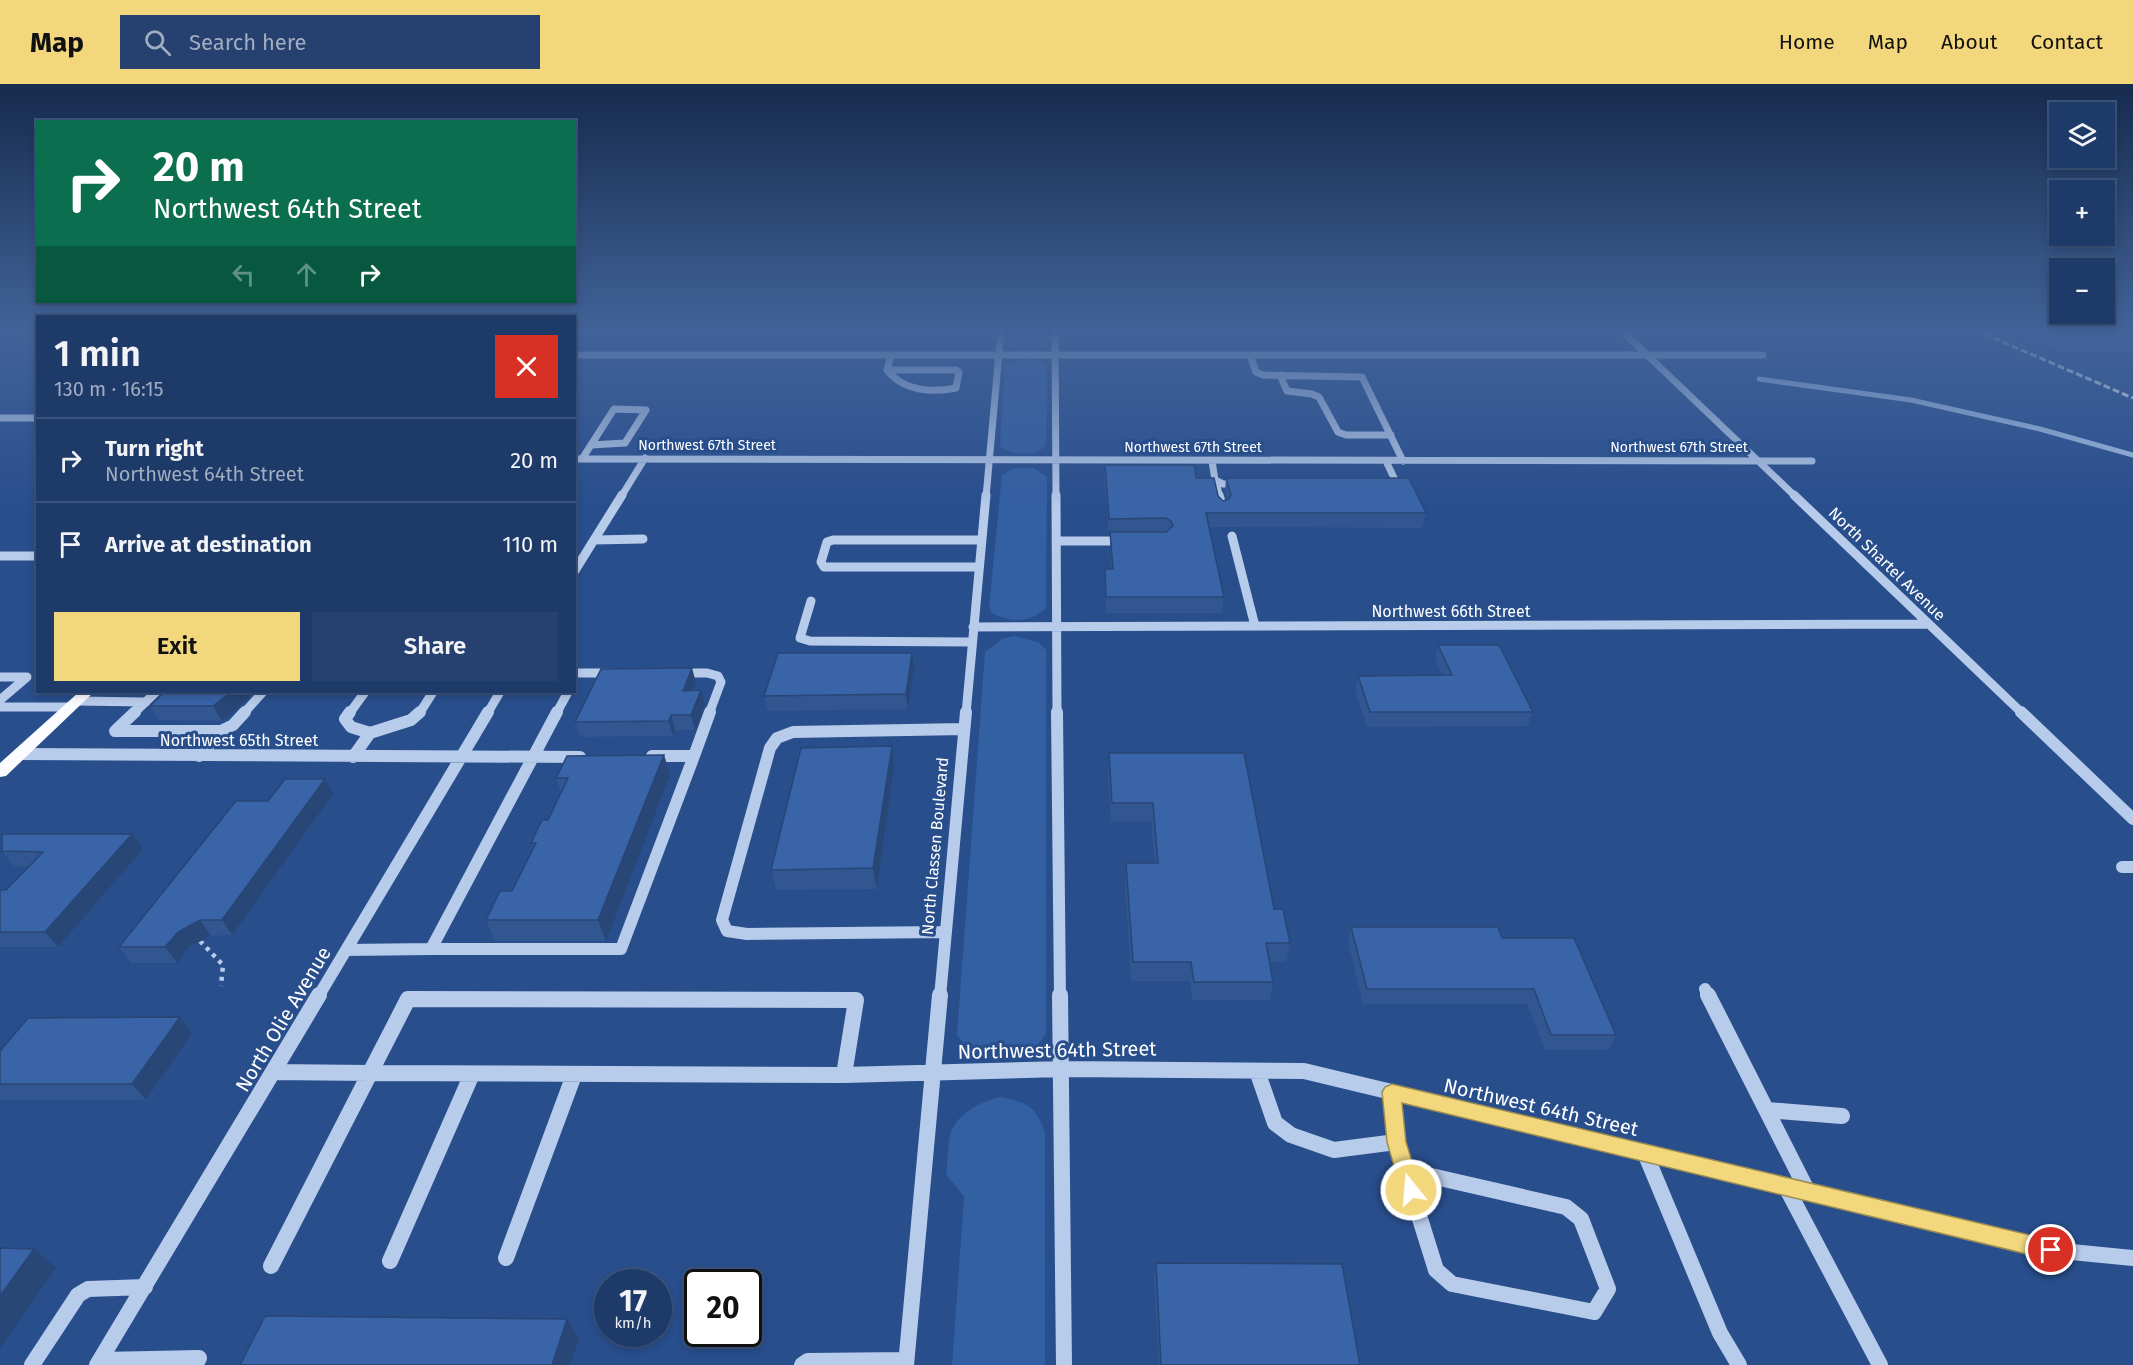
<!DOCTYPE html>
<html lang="en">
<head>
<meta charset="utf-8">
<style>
	:root { --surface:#1e3a69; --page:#26416f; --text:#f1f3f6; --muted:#a1adc0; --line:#3c547d; --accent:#f2d77d }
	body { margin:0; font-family:"Fira Sans",sans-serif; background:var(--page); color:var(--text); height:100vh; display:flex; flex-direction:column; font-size:22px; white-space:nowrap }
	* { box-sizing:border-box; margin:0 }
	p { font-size:20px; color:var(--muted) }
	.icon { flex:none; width:33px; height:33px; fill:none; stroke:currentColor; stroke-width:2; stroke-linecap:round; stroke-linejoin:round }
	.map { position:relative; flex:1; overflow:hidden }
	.sheet { position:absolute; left:36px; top:231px; width:540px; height:378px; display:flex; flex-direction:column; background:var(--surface); border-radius:0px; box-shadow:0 3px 9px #0003,0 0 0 2px var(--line) }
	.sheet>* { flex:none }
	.guide { position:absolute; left:36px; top:36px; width:540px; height:183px; border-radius:0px; box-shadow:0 3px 9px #0003,0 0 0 2px var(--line); background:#0b6e4f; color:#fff; overflow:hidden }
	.buttons { position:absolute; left:2049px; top:18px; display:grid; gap:12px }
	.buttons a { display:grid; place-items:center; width:66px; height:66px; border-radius:0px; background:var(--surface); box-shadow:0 3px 9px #0003,0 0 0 2px var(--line); font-size:30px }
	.speed { position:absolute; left:594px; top:1185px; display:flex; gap:12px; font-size:30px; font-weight:700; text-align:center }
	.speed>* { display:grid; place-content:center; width:78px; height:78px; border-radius:50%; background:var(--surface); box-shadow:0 3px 9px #0003,0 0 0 2px var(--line); line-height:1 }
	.speed small { font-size:15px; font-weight:400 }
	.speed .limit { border:3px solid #111; border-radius:9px; background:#fff; color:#111 }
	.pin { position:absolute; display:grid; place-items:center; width:51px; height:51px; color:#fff; margin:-26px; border:3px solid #fff; border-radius:50%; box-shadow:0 2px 6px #0007 }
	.me { position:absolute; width:66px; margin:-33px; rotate:343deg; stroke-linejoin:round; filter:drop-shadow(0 0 4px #0008) }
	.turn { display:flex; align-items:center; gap:21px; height:126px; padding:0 18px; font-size:27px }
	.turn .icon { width:78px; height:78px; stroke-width:2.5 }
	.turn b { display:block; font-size:42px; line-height:51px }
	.lanes { display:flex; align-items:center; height:57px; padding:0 18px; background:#0003; justify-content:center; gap:30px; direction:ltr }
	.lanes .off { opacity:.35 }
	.round { display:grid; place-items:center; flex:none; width:63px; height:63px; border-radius:0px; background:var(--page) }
	.summary { display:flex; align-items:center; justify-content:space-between; height:102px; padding:0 18px }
	h1 { font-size:36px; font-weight:600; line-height:45px }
	.button { display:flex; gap:12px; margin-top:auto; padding:12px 18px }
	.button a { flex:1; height:69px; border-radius:0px; background:var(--accent); color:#111; font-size:24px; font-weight:600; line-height:69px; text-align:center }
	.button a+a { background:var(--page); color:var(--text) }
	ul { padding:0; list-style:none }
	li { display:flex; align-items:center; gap:18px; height:84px; padding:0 18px; border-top:2px solid var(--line) }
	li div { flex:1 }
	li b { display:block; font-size:22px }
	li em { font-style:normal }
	header { display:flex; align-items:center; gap:36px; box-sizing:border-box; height:84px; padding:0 30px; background:var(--accent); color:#111 }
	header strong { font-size:28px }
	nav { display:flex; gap:33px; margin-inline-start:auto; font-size:21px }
	.search { width:420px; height:54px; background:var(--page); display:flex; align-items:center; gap:15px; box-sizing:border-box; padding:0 21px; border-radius:0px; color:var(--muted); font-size:22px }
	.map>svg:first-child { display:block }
</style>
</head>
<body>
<header>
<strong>Map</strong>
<div class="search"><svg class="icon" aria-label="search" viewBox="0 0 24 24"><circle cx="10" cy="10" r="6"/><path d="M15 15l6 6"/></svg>Search here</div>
<nav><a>Home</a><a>Map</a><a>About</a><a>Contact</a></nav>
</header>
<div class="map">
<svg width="2133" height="1281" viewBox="0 0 2133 1281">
	<rect width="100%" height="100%" fill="#284e8c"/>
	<path fill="#335fa3" d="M 1008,246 L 1047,246 L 1047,262 C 1036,271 1017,271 1007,261 Z
		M 2009,246 L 2133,246 L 2133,267 L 2060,267 Z
		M 1029,275 L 1042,278 L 1047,282 L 1046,361 C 1036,373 1012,372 1000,362 L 1005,282 L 1014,277 Z
		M 1015,384 L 1034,384 L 1047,393 L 1046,524 C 1031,539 1011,539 992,529 L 989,523 L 1002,391 Z
		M 1014,552 L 1038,558 L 1046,566 L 1046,948 C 1038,967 1024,971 1004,973 C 998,974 991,976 985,974 C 972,971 964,961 957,951 L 985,568 L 1002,555 Z
		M 1000,1013 C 1025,1017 1037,1023 1045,1048 L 1045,1281 L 952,1281 L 964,1113 L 946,1090 C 948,1078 947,1060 951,1048 C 959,1028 981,1018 1000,1013 Z"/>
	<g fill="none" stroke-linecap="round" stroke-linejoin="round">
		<path stroke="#acc5ea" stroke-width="5" d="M 1759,295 L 1911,316 L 2040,345 L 2133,371"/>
		<path stroke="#b7cbea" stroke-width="4.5" stroke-dasharray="4 5" stroke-linecap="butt" d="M 200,857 L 223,881 L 221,902"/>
		<path stroke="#b7cbea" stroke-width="7" d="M 1055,246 L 1056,413
			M 1621,246 L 1796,413
			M 574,271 L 1763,271
			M 1250,271 L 1256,288 L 1263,291 L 1362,293 L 1403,377
			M 887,286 L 956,286 L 959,288 L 956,304 C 932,309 903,307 887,286 Z
			M 887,286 L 891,271
			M 1280,291 L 1287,307 L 1312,310 L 1319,313 L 1338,348 L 1346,351 L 1391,351
			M 0,334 L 38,334
			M 574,375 L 1812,377
			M 582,375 L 614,325 L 646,326 L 625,359 L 591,361
			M 1212,377 L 1215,396 L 1223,400 L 1240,400
			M 1215,396 L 1220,413
			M 1385,400 L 1395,396 L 1386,377
			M 621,413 L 645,374
			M 986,413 L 1001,246"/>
		<path stroke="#b7cbea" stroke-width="9" d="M 1056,411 L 1057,630
			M 1219,411 L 1223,425
			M 1794,411 L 2023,630
			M 1232,452 L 1255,542
			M 594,456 L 643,455
			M 1056,457 L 1122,457
			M 0,472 L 38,472
			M 978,483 L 824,483 L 821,478 L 827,458 L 833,456 L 980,456
			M 574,488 L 622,411
			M 811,517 L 800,554 L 810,557 L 971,558
			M 973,543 L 1929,540
			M 578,589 L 614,589
			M 680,589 L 707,589 L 718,592 L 721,598 L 709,630
			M 0,593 L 27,593 L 0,616
			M 77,617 L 146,618
			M 0,623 L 71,623
			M 133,630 L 156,608
			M 243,630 L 263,608
			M 349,630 L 365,608
			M 419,630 L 433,608
			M 487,630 L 500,608
			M 556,630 L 568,608
			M 966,630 L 986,411"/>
		<path stroke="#b7cbea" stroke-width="12" d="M 135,628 L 115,647 L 221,647 L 199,672
			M 350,628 L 345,635 L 351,643 L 370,649
			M 1057,628 L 1060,913
			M 2021,628 L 2133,735
			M 221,647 L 233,641 L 245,628
			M 19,670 L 580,673
			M 694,672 L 710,628
			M 353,673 L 370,649 L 411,636 L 420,628
			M 2122,783 L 2133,783
			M 945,848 L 747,850 L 727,847 L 722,836 L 770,664 L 777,654 L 793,648 L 964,645
			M 431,865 L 621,865 L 694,672 L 652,672
			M 346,866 L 431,865 L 557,628
			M 1705,905 L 1709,913
			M 318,913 L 488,628
			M 940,913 L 966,628"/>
		<path stroke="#b7cbea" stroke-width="16" d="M 1060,911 L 1064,1281
			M 1708,911 L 1808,1108
			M 408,915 L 856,916 L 844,991 L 370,989 Z
			M 1257,987 L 1275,1039 L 1291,1051 L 1334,1066 L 1396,1058 L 1436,1186 L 1452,1200 L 1594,1228 L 1608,1205 L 1581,1135 L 1566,1123 L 1405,1086
			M 273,988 L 370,989
			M 844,991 L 1063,985 L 1304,987 L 2051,1166 L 2133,1174
			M 1392,1008 L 1396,1058
			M 1767,1026 L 1842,1032
			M 1645,1069 L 1720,1249 L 1739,1281
			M 1786,1103 L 1880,1281
			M 506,1174 L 574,991
			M 390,1177 L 472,990
			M 271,1182 L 370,989
			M 100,1276 L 199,1274 L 195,1281
			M 32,1281 L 78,1211 L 88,1205 L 145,1203
			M 97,1281 L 319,911
			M 802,1281 L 808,1277 L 906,1276
			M 906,1281 L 940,911"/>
		<path fill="#fafcff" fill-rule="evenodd" d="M 79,608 L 94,608 L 6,692 L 0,693 L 0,679 Z"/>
		<path stroke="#fff" stroke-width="3" stroke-dasharray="7 3" stroke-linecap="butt" d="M 1975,246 L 2133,314"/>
	</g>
	<path fill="#315690" d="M 1105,381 L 1196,394 L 1223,417 L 1227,416 L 1225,408 L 1226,394 L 1426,429 L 1422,444 L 1209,443 L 1224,513 L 1222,529 L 1106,529 L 1105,485 L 1111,485 L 1110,463 L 1110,450 L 1109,450 L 1104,395 Z
		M 1438,561 L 1533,628 L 1528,642 L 1367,643 L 1355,606 L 1358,592 L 1442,591 L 1435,575 Z
		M 912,569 L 914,583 L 908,625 L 767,627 L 764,612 Z
		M 696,599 L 693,606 L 705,621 L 695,646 L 675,646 L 673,652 L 580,653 L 575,638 Z
		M 241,621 L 222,637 L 159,636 L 150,622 Z
		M 892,662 L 894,682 L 877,805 L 776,806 L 771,786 Z
		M 1109,669 L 1274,825 L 1290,859 L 1286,878 L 1269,878 L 1273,898 L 1270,916 L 1192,916 L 1190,897 L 1131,897 L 1125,798 L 1126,779 L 1155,779 L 1151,737 L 1111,738 L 1108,687 Z
		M 664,671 L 670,691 L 606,857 L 495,857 L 486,836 L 512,807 L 533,764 L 531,759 L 548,736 L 561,708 L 556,694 Z
		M 333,710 L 232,851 L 211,852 L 189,863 L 177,879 L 131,879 L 119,863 L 268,717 Z
		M 132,750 L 143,765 L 58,863 L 0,863 L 0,806 L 6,806 L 29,783 L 14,782 L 2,767 Z
		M 1351,843 L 1502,854 L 1616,951 L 1609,966 L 1545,966 L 1527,920 L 1363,920 L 1348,859 Z
		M 180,933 L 192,949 L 146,1016 L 0,1016 L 0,967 Z
		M 1156,1179 L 1360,1281 L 1159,1281 L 1154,1194 Z"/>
	<path fill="#284676" d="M 912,569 L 914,583 L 908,625 L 906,610 Z
		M 692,584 L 696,599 L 687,621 L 683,607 Z
		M 701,606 L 705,621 L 695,646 L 691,631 Z
		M 231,608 L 254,608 L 241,621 L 222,637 L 213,622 Z
		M 671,631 L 675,646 L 673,652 L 669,637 Z
		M 892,662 L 894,682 L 877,805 L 873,784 Z
		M 664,671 L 670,691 L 606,857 L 598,836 Z
		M 325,695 L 333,710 L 232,851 L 222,836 Z
		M 132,750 L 143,765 L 58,863 L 45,848 Z
		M 200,836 L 211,852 L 189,863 L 177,879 L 165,863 L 178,848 Z
		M 180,933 L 192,949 L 146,1016 L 132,1000 Z
		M 34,1165 L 56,1184 L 0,1264 L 0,1212 Z
		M 567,1235 L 579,1254 L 570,1281 L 552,1281 Z"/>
	<path fill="#3964a8" stroke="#284676" stroke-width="1.5" d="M 1105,381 L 1194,381 L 1196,394 L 1214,394 L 1218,412 L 1223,417 L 1229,415 L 1231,411 L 1226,394 L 1409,394 L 1426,429 L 1206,429 L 1224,513 L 1106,513 L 1105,485 L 1113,485 L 1110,448 L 1166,448 L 1173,442 L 1171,437 L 1166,434 L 1109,435 Z
		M 1438,561 L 1499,561 L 1533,628 L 1370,628 L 1358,592 L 1452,591 Z
		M 778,569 L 912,569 L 906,610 L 764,612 Z
		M 692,584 L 683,607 L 701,606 L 691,631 L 671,631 L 669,637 L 575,638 L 601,585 Z
		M 164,608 L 231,608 L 213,622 L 150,622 Z
		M 892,662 L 873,784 L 771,786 L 801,664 Z
		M 1109,669 L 1244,669 L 1274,825 L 1283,825 L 1290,859 L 1266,859 L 1273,898 L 1194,898 L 1191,878 L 1133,878 L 1126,779 L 1158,779 L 1153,719 L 1112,719 Z
		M 664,671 L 598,836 L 486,836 L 500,807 L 512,807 L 536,759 L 531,759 L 542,736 L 548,736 L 568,694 L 556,694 L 567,672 Z
		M 285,695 L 325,695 L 222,836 L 200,836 L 178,848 L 165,863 L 119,863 L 236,717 L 268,717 Z
		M 2,750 L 132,750 L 45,848 L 0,848 L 0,806 L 6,806 L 43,768 L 2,767 Z
		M 1351,843 L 1498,843 L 1502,854 L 1574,854 L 1616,951 L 1551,951 L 1534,905 L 1367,905 Z
		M 180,933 L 132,1000 L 0,1000 L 0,967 L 28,934 Z
		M 0,1164 L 34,1165 L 0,1212 Z
		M 1156,1179 L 1342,1180 L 1360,1281 L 1161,1281 Z
		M 265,1232 L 567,1235 L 552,1281 L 240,1281 Z"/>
	<linearGradient id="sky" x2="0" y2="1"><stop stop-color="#162b4d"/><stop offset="0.58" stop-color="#426399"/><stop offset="1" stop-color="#426399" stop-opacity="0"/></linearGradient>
	<rect width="2133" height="425" fill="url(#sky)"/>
	<path fill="#f2d77d" stroke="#9d8c51" stroke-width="1.5" d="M 1392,1000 L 2051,1156 L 2058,1159 L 2061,1166 L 2058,1173 L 2051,1176 L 1402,1019 L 1406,1058 L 1421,1106 L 1418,1113 L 1411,1116 L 1404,1113 L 1401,1106 L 1387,1058 L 1382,1008 L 1385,1003 Z"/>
	<g text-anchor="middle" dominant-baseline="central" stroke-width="6" stroke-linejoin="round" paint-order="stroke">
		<g font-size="14" fill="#fff" stroke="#284e8c">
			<text x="707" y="361">Northwest 67th Street</text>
			<text x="1193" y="363">Northwest 67th Street</text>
			<text x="1679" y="363">Northwest 67th Street</text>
		</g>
		<g font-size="16" fill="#fff" stroke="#284e8c">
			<text transform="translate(1887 480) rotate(44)">North Shartel Avenue</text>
			<text x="1451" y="527">Northwest 66th Street</text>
			<text x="239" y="656">Northwest 65th Street</text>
			<text transform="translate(935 762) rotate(-85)">North Classen Boulevard</text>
		</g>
		<g font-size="20" fill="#fff" stroke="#284e8c">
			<text transform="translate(283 935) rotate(-59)">North Olie Avenue</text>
			<text transform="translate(1057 966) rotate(-1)">Northwest 64th Street</text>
			<text transform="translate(1541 1023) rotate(13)">Northwest 64th Street</text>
		</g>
	</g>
</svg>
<div class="buttons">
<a><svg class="icon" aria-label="layers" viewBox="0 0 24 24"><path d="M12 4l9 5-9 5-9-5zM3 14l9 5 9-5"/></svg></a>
<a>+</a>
<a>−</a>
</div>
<div class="speed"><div>17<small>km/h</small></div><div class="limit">20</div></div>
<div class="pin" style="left:2051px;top:1166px;background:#d93025"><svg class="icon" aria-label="arrive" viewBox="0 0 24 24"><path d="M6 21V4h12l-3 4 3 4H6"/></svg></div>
<svg class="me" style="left:1411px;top:1106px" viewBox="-20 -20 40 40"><circle r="17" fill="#f2d77d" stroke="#fff" stroke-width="3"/><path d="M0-11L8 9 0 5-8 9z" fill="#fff"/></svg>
<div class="guide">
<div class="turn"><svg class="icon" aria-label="right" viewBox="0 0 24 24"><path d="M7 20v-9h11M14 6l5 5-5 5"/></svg><div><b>20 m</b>Northwest 64th Street</div></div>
<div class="lanes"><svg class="icon off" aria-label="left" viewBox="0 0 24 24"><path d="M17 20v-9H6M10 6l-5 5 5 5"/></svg><svg class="icon off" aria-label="ahead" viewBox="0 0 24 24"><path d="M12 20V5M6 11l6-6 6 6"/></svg><svg class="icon" aria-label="right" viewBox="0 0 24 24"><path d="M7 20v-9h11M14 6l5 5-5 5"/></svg></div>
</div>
<section class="sheet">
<div class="summary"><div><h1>1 min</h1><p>130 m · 16:15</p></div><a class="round" style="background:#d93025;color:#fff"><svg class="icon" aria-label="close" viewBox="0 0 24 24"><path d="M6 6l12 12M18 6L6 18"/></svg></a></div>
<ul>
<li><svg class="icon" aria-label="right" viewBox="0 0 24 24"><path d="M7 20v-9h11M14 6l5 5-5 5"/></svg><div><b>Turn right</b><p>Northwest 64th Street</p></div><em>20 m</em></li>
<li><svg class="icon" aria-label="arrive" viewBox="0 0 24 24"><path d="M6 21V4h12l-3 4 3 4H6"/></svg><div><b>Arrive at destination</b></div><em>110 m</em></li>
</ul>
<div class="button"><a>Exit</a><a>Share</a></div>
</section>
</div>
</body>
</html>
